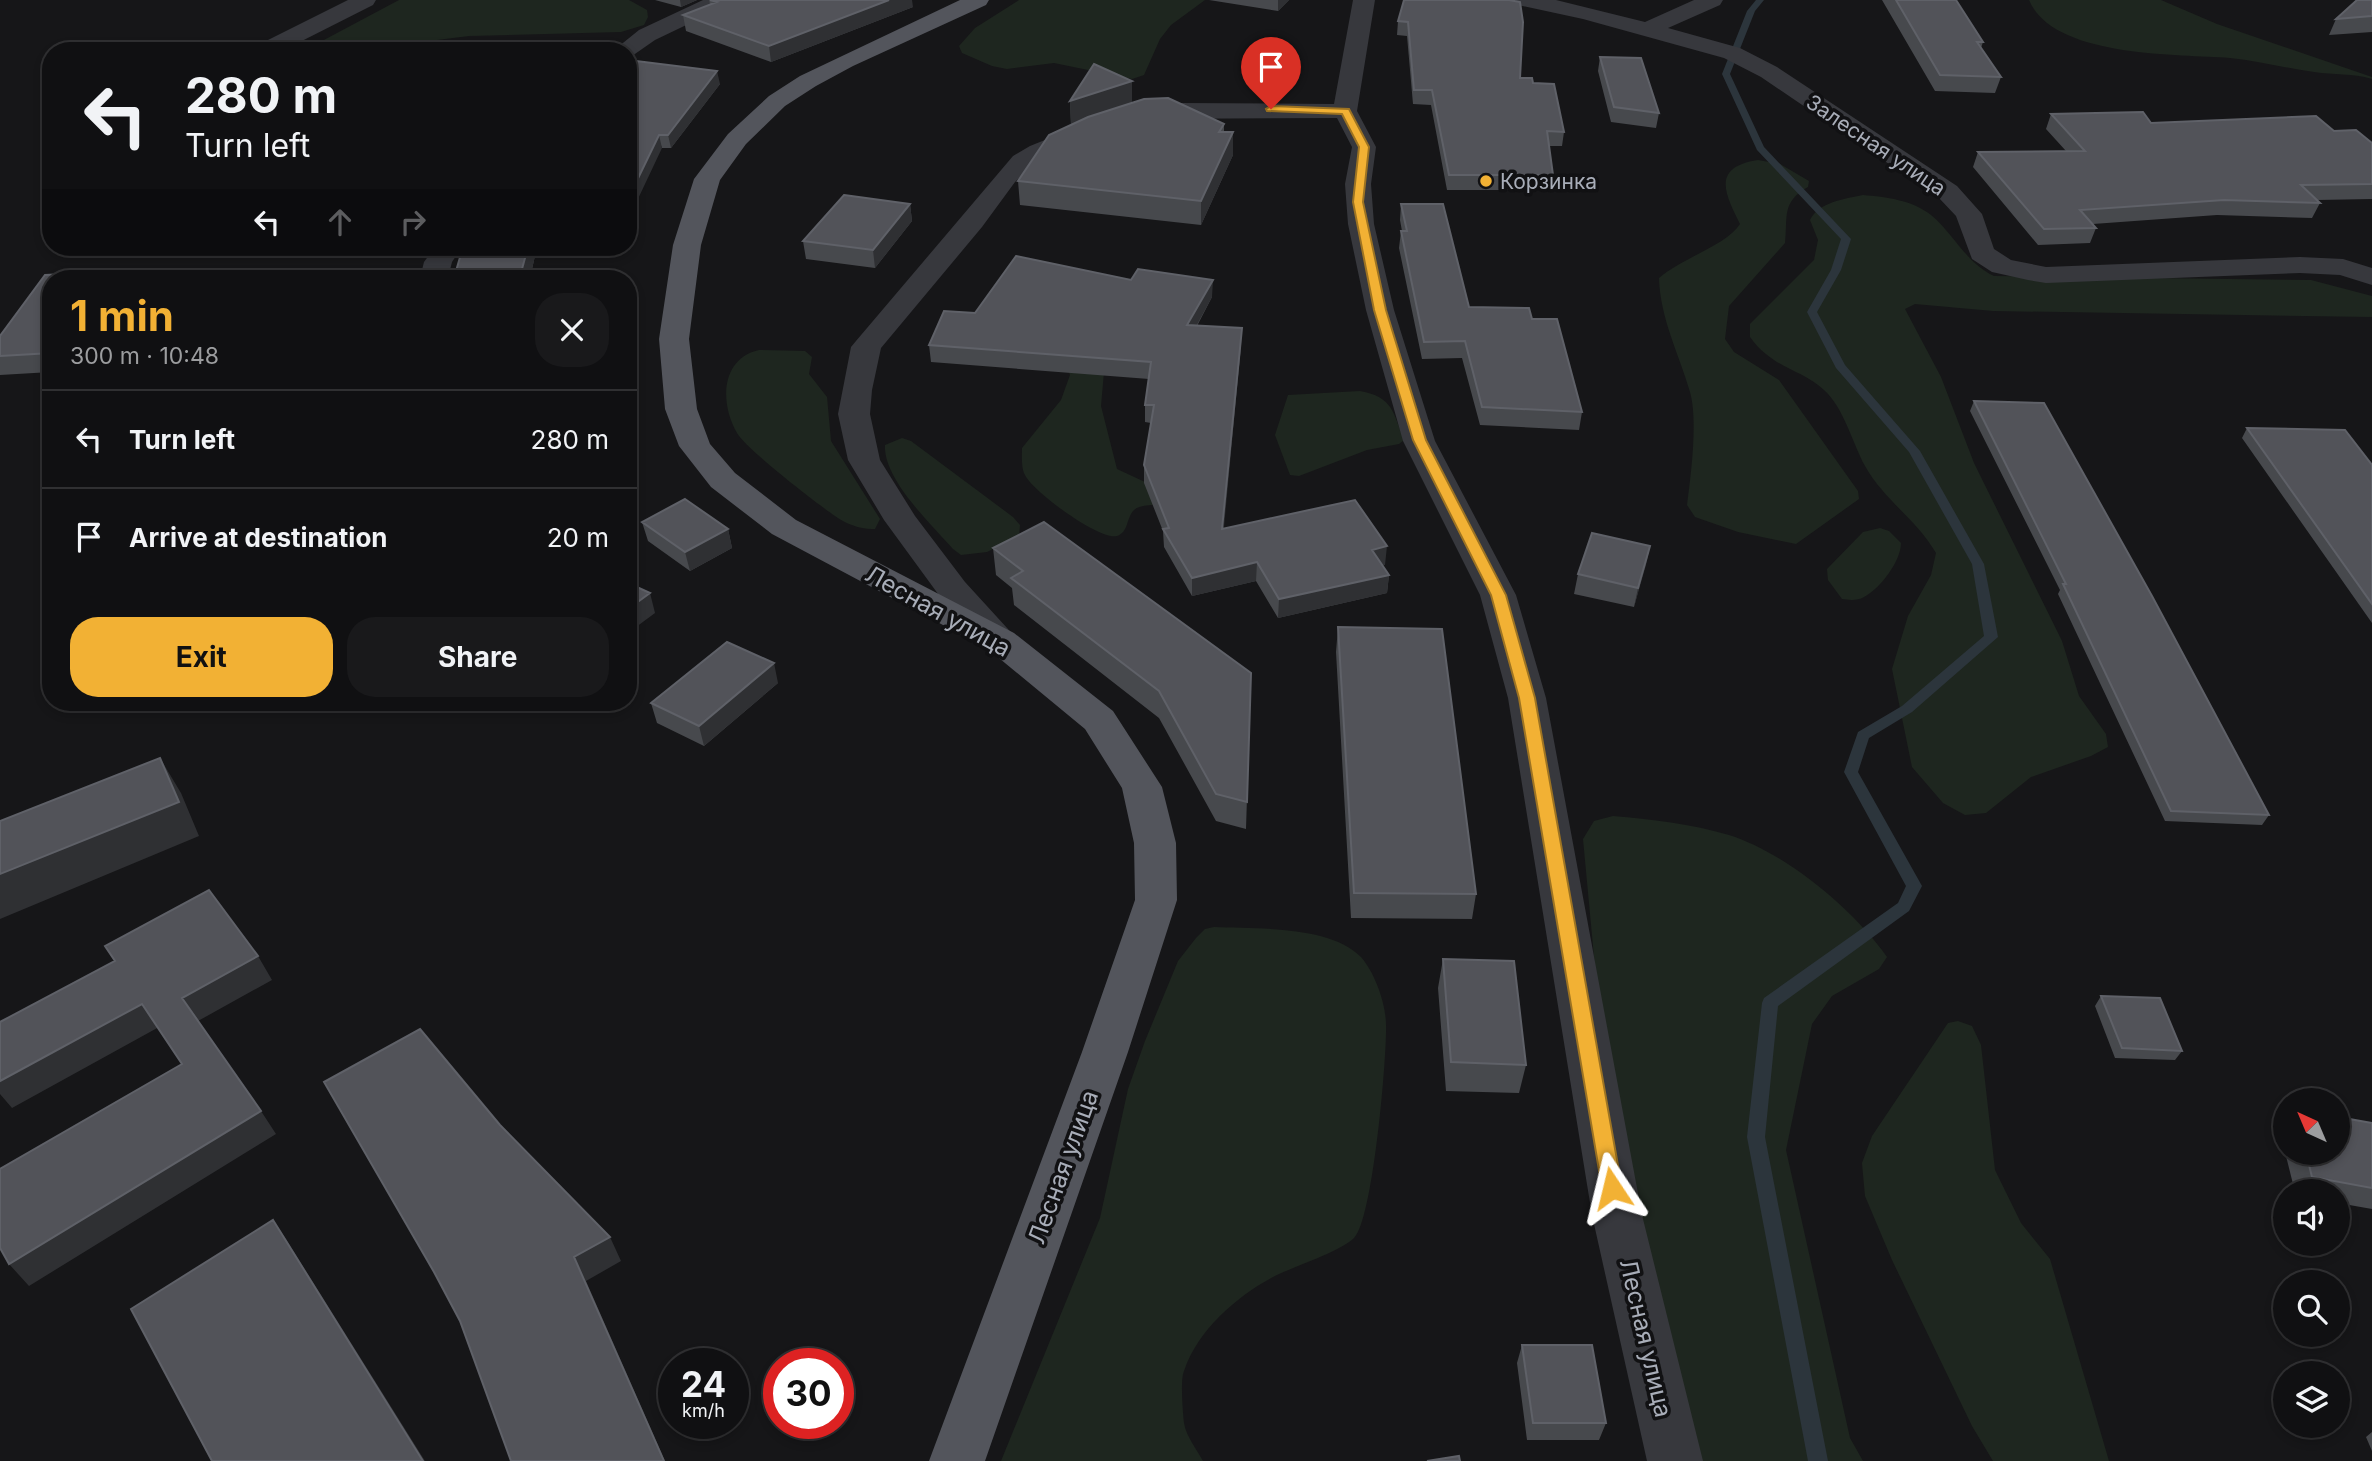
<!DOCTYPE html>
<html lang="en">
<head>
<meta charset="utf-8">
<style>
	:root { --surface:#101012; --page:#19191b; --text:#f1f3f6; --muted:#9c9d9f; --line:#303032; --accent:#f2b134 }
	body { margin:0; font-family:Inter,sans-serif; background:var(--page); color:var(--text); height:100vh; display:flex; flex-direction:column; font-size:26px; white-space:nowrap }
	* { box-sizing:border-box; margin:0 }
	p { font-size:23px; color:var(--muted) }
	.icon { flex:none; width:38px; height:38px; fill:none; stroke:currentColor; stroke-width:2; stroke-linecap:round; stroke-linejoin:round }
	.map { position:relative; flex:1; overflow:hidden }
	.drawer { position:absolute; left:42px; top:270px; width:595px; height:441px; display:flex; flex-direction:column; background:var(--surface); border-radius:28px; box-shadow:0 4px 10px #0003,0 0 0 2px var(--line) }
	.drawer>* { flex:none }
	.hud { position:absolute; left:42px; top:42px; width:595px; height:214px; border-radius:28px; box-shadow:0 4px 10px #0003,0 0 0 2px var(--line); background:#101012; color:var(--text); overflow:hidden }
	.needle { width:46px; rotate:316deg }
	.fabs { position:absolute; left:2273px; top:1088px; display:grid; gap:14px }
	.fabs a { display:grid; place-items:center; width:77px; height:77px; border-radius:50%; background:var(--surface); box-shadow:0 4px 10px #0003,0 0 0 2px var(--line); font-size:35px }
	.speed { position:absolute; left:658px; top:1348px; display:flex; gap:14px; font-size:35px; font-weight:700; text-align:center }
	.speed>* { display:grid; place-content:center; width:91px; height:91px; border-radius:50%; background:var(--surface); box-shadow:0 4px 10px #0003,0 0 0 2px var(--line); line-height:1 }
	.speed small { font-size:18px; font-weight:400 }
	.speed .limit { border:10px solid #d22; background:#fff; color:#111 }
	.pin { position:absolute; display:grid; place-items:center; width:60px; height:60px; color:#fff; margin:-72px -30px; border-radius:50% 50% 50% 0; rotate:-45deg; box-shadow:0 0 7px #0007 }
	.pin .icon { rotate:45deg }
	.me { position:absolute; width:77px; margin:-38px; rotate:350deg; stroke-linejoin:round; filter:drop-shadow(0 0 5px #0008) }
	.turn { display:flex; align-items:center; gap:24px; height:147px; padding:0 28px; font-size:32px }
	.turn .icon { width:91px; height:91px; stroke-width:2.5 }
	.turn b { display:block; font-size:49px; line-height:60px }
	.lanes { display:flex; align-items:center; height:66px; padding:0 28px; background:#0003; justify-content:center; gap:35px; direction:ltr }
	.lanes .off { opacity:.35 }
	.round { display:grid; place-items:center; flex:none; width:74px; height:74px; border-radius:28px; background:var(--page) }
	.head { display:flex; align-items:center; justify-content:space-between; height:119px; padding:0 28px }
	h1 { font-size:42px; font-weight:700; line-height:52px; color:var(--accent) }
	.button { display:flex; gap:14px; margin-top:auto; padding:14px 28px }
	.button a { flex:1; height:80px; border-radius:28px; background:var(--accent); color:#111; font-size:28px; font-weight:700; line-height:80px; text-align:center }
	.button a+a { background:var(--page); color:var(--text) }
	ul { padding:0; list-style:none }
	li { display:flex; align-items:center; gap:21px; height:98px; padding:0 28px; border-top:2px solid var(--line) }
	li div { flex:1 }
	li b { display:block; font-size:26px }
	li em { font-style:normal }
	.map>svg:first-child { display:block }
</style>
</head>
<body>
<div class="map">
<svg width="2372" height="1461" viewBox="0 0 2372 1461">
	<rect width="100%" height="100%" fill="#161618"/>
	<path fill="#1e261f" d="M 399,0 L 629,0 L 647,10 L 648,17 L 644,25 L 621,32 L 469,36 L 413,43 L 386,51 L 318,50 L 322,41 Z
		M 1019,0 L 1205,0 L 1171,25 L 1160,39 L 1144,75 L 1132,79 L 1054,63 L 1007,69 L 992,66 L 962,53 L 959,46 L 975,28 Z
		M 2029,0 L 2161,0 L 2217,24 L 2372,77 L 2372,79 C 2352,73 2334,75 2314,72 C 2286,68 2258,61 2230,58 C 2177,54 2053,58 2029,0 Z
		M 1758,160 L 1780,164 L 1809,181 L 1808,187 C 1781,202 1788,217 1785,243 L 1729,306 L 1725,339 L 1734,352 L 1779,380 L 1858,491 L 1859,499 L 1796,544 L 1738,532 L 1695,517 L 1687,505 C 1691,475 1698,420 1690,392 C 1679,354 1660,318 1659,278 C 1682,258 1727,245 1740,224 C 1725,194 1711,167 1758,160 Z
		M 1863,195 C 1886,197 1912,200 1931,215 C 1954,234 1966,263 1994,276 L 2311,280 L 2372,296 L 2372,317 L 1993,311 L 1915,304 L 1905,309 L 1941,377 L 1974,463 L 2062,641 L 2079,696 L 2106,734 L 2108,747 L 2091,756 L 2031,777 L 1986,813 L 1965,815 L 1943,803 L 1912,767 L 1892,669 L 1908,616 L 1931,575 L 1936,553 C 1917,520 1884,500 1865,466 C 1852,442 1844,408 1824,390 C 1800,368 1773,369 1750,337 L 1750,324 L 1814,260 L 1818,240 L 1810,220 C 1819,202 1844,199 1863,195 Z
		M 759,350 L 805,351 L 812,357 L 809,374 L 827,397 L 831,441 L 880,519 L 875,529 C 862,530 846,524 835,516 C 817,504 746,449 737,433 C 720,404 720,359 759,350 Z
		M 1068,369 L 1104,372 L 1101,406 L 1117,469 L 1160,489 L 1165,504 C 1157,505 1140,504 1134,510 C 1126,518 1129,532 1117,536 C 1100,541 1032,491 1025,475 C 1021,468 1022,456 1022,448 L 1061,400 L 1070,375 Z
		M 1360,391 C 1393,397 1393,412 1404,440 L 1399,444 L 1367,450 L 1299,476 L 1290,475 L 1275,435 L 1288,395 Z
		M 902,438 L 911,441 L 1013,517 L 1020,525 L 1019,536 L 987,552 L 961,555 L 953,549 C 931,524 883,479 885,445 Z
		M 1880,528 L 1889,531 L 1901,543 C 1901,561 1880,589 1864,597 C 1857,601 1849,600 1842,599 L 1828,580 L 1827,569 L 1863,532 Z
		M 1613,816 C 1650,819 1692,824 1729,835 C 1786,853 1853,909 1887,957 L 1879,969 L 1832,996 L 1812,1024 L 1786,1150 L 1850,1438 L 1863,1461 L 1696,1461 L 1606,1085 L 1583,839 L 1594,821 Z
		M 1214,927 C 1256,929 1330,925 1361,957 C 1375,973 1386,1004 1386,1025 C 1387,1057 1373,1220 1354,1238 C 1338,1253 1294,1266 1273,1277 C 1236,1297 1198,1330 1184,1371 C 1180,1380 1183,1413 1184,1423 C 1186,1436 1197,1450 1203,1461 L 1001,1461 L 1100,1218 L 1128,1089 L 1145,1041 L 1178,961 L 1196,938 L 1205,929 Z
		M 1958,1021 L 1972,1026 L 1981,1045 L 1995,1170 L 2021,1223 L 2050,1259 L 2109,1461 L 1993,1461 L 1972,1426 L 1892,1260 L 1865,1196 L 1862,1163 L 1872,1136 L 1948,1023 Z"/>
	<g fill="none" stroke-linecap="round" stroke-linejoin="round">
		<path fill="#2c353c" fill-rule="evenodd" d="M 1756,0 L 1764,0 L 1755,11 L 1730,74 L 1764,147 L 1851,239 L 1841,270 L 1817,312 L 1845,365 L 1920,451 L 1984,564 L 1998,637 L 1912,712 L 1869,738 L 1858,772 L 1922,886 L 1909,911 L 1778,1006 L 1765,1137 L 1828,1461 L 1808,1461 L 1747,1137 L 1762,1003 L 1764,998 L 1898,903 L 1906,886 L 1844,772 L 1858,732 L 1902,706 L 1984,636 L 1972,564 L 1909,452 L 1836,368 L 1807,312 L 1831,270 L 1841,239 L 1757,150 L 1722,74 L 1747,11 Z"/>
		<path fill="#37383d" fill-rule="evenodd" d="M 348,0 L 376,0 L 373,5 L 282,51 L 253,51 L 256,46 Z
			M 703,0 L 731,0 L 728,5 L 655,40 L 632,56 L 628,57 L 628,51 L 613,51 L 639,30 Z
			M 1353,0 L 1375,0 L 1357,111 L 1376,147 L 1371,184 L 1374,224 L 1394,310 L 1435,441 L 1516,595 L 1546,698 L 1642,1215 L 1703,1461 L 1647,1461 L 1592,1215 L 1508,698 L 1480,595 L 1403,441 L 1366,310 L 1348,224 L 1345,184 L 1352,147 L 1337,118 L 1141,119 L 1132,117 L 1129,112 L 1132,107 L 1179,103 L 1334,104 Z
			M 1515,0 L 1556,0 L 1645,22 L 1694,0 L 1723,0 L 1720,5 L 1668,28 L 1740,48 L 1777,67 L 1957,186 L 1982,214 L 1994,249 L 2011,260 L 2046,267 L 2300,257 L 2343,259 L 2372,268 L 2372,285 L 2340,275 L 2300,273 L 2046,283 L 2028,280 L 1992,272 L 1972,259 L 1956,216 L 1939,198 L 1761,77 L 1724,58 L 1583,19 L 1518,5 Z
			M 1087,123 L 1096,125 L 1099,130 L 1096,135 L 1048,156 L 1031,166 L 1015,182 L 982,227 L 881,348 L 872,390 L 870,414 L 880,460 L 915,516 L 965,582 L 1019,641 L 1014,649 L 1001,653 L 988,649 L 941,598 L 884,520 L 848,460 L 838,414 L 851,347 L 856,341 L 1013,156 L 1030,146 Z
			M 435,247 L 462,247 L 452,262 L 448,278 L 420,278 L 424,262 Z"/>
		<path fill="#53555c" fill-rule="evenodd" d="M 960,0 L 989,0 L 986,5 L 853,66 L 816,86 L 785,106 L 746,144 L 720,180 L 701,245 L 689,339 L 697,409 L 710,444 L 735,473 L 796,520 L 1014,633 L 1113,711 L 1162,787 L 1176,843 L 1177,900 L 1128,1052 L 985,1461 L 929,1461 L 1082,1052 L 1135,900 L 1134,843 L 1122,788 L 1085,729 L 988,649 L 772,534 L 711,487 L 679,446 L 665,409 L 659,339 L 673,245 L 694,179 L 728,134 L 769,96 L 800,76 Z"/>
	</g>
	<path fill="#47494d" d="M 655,0 L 697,0 L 681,7 Z
		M 709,0 L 913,7 L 771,62 L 686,31 L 683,15 L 710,4 Z
		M 1209,0 L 1289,0 L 1278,11 Z
		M 1404,0 L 1520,78 L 1533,83 L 1564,132 L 1562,146 L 1549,146 L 1553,175 L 1551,190 L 1447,190 L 1431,105 L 1413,104 L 1407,36 L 1397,35 L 1398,21 Z
		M 1882,0 L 1956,0 L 1983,42 L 1981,48 L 2001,77 L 1995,93 L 1935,91 Z
		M 2372,0 L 2372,32 L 2329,35 L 2336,19 Z
		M 1600,57 L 1659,113 L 1656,128 L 1611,122 L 1598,71 Z
		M 628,60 L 720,84 L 671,148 L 662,148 Z
		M 1132,81 L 1132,103 L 1224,124 L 1224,132 L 1233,155 L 1201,225 L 1020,205 L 1018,181 L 1071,125 L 1070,101 Z
		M 2051,114 L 2151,123 L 2334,131 L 2372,143 L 2372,199 L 2317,200 L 2320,203 L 2312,218 L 2217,215 L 2093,224 L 2096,228 L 2090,243 L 2038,245 L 1973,167 L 1978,152 L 2066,151 L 2046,129 Z
		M 910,204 L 912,221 L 875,268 L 806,259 L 803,241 Z
		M 1401,204 L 1469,307 L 1532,319 L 1582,412 L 1579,430 L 1480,425 L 1462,358 L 1422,359 L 1399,248 L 1401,231 L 1402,231 L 1400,220 Z
		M 537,247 L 530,278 L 454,278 Z
		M 132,271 L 136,278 L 51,278 L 51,372 L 0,375 L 0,336 L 45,275 Z
		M 1212,297 L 1197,326 L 1241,346 L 1223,529 L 1385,565 L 1382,565 L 1389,575 L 1387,593 L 1278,618 L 1256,581 L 1192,596 L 1164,547 L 1163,531 L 1144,483 L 1144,465 L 1151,423 L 1145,422 L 1145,405 L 1149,379 L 931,362 L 929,345 L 975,313 Z
		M 1974,401 L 2269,815 L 2262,825 L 2165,821 L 2058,594 L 2060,590 L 1970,411 Z
		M 2247,428 L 2372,465 L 2372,623 L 2242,438 Z
		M 642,522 L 728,529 L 732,548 L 690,571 L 648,541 Z
		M 1650,546 L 1634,607 L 1574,594 L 1578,574 Z
		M 993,548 L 1251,673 L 1246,829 L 1216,821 L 1159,718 L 1014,605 L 1012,588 L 996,575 Z
		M 1338,627 L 1476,894 L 1472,919 L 1351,918 L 1336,652 Z
		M 778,683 L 704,746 L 657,723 L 651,703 Z
		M 1443,959 L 1526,1065 L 1519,1093 L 1446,1091 L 1438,988 Z
		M 2101,996 L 2182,1051 L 2175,1060 L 2115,1058 L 2095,1006 Z
		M 2286,1103 L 2286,1153 L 2338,1153 L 2344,1118 L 2372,1123 L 2372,1209 L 2338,1203 L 2338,1192 L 2295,1192 L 2276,1116 Z
		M 1522,1345 L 1606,1423 L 1599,1440 L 1527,1440 L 1517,1363 Z
		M 2372,1432 L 2372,1451 L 2366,1437 Z"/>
	<path fill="#2f3033" d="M 680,0 L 697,0 L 681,7 Z
		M 889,0 L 912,0 L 913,7 L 771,62 L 769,46 Z
		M 1278,0 L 1289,0 L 1278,11 Z
		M 717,71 L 720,84 L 671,148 L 668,135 Z
		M 1132,81 L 1132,105 L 1071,125 L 1070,101 Z
		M 1233,132 L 1233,155 L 1201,225 L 1201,201 Z
		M 659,135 L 662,148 L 628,220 L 628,199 Z
		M 910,204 L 912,221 L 875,268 L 873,250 Z
		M 528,247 L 537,247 L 530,278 L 525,278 L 522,269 Z
		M 519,269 L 522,278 L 517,278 Z
		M 132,271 L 136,278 L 130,278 Z
		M 1213,280 L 1212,297 L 1187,343 L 1187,325 Z
		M 1242,328 L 1241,346 L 1222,548 L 1222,529 Z
		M 51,400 L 51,413 L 44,401 Z
		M 728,529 L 732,548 L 690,571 L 685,552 Z
		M 1387,546 L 1385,565 L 1370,568 L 1372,550 Z
		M 1650,546 L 1646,565 L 1634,607 L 1638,588 Z
		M 1257,562 L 1256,581 L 1192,596 L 1192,578 Z
		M 1389,575 L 1387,593 L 1278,618 L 1279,599 Z
		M 650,593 L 655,613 L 628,633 L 628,609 Z
		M 774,663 L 778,683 L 704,746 L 699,726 Z
		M 160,758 L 181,793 L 199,836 L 0,919 L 0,874 Z
		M 258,956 L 272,980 L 198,1021 L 182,998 Z
		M 142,1004 L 159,1027 L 12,1108 L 0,1094 L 0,1081 Z
		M 261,1111 L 276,1134 L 29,1286 L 9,1264 Z
		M 273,1220 L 286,1239 L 425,1461 L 423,1461 Z
		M 610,1237 L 621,1261 L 586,1281 L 665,1461 L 664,1461 L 574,1257 Z"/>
	<path fill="#525359" stroke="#5f6168" stroke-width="2" d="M 710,0 L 889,0 L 769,46 L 683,15 L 717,2 Z
		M 1404,0 L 1509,0 L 1520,2 L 1523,22 L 1520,78 L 1532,78 L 1533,83 L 1554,84 L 1564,132 L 1547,131 L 1553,175 L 1449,175 L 1432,90 L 1414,90 L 1408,22 L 1398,21 Z
		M 1896,0 L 1956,0 L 1983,42 L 1977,42 L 2001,77 L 1940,75 Z
		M 2357,0 L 2372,0 L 2372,16 L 2336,19 Z
		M 1600,57 L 1641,58 L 1659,113 L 1614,107 Z
		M 628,60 L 717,71 L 668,135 L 659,135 L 628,199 Z
		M 1094,64 L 1132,81 L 1070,101 Z
		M 1168,98 L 1224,124 L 1219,132 L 1233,132 L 1201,201 L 1018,181 L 1049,135 L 1088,117 L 1144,99 Z
		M 2143,112 L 2151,123 L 2316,116 L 2334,131 L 2356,130 L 2372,143 L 2372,184 L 2301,185 L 2320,203 L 2224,200 L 2080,210 L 2096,228 L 2044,229 L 1978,152 L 2085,151 L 2051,114 Z
		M 844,195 L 910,204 L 873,250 L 803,241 Z
		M 1401,204 L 1443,204 L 1469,307 L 1529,308 L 1532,319 L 1557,319 L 1582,412 L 1482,407 L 1465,341 L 1424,342 L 1401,231 L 1407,231 Z
		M 463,247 L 528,247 L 522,269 L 519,269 L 517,278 L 454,278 Z
		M 1016,256 L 1131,280 L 1138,269 L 1213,280 L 1187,325 L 1242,328 L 1222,529 L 1355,500 L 1387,546 L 1372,550 L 1389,575 L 1279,599 L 1257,562 L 1192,578 L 1163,529 L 1169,528 L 1144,465 L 1154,405 L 1145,405 L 1151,362 L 929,345 L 944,311 L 975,313 Z
		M 132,271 L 130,278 L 51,278 L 51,353 L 0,356 L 0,336 L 45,275 Z
		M 51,377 L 51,400 L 44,401 Z
		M 1974,401 L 2044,403 L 2152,596 L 2269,815 L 2171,811 L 2063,584 L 2066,584 Z
		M 2247,428 L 2345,430 L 2372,465 L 2372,604 Z
		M 685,499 L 728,529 L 685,552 L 642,522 Z
		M 1044,522 L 1251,673 L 1247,802 L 1216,794 L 1159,691 L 1011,578 L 1023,571 L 993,548 Z
		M 1592,533 L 1650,546 L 1638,588 L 1578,574 Z
		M 628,583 L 650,593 L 628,609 Z
		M 1338,627 L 1442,629 L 1476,894 L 1354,893 Z
		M 727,642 L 774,663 L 699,726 L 651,703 Z
		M 160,758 L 179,802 L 0,874 L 0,821 Z
		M 209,890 L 258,956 L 182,998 L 261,1111 L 9,1264 L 0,1248 L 0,1169 L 182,1064 L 142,1004 L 0,1081 L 0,1022 L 115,961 L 105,946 Z
		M 1443,959 L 1514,961 L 1526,1065 L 1451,1062 Z
		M 2101,996 L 2160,998 L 2182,1051 L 2122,1048 Z
		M 420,1029 L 500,1125 L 610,1237 L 574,1257 L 664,1461 L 511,1461 L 460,1321 L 434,1272 L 324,1082 Z
		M 2291,1097 L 2313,1101 L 2292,1101 Z
		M 2338,1105 L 2340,1105 L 2344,1118 L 2372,1123 L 2372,1188 L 2312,1177 L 2306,1153 L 2338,1153 Z
		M 273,1220 L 423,1461 L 212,1461 L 131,1309 Z
		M 1522,1345 L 1592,1345 L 1606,1423 L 1533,1423 Z
		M 1459,1456 L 1460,1461 L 1427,1461 Z"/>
	<path fill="#f2b134" stroke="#9d7322" stroke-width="2" d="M 1271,106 L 1349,109 L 1369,147 L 1363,202 L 1386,310 L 1426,440 L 1506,595 L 1535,698 L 1622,1188 L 1619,1194 L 1612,1197 L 1605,1194 L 1602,1188 L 1519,698 L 1491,595 L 1413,440 L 1374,310 L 1353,202 L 1359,147 L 1342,114 L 1267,111 L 1266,109 Z"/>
	<circle fill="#f2b134" stroke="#111113" stroke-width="2.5" cx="1486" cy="181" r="7"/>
	<g text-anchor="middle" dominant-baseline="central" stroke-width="7" stroke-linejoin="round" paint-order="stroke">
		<g font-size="21" fill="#a8adb8" stroke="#111113">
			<text transform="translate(1876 145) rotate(34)">Залесная улица</text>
		</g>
		<g font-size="21" fill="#a8adb8" stroke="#111113" text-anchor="start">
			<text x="1500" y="181">Корзинка</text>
		</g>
		<g font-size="24" fill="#a8adb8" stroke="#111113">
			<text transform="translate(938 611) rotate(29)">Лесная улица</text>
			<text transform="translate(1063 1167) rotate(-70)">Лесная улица</text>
			<text transform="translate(1646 1338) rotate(77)">Лесная улица</text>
		</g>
	</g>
</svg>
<div class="fabs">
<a><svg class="needle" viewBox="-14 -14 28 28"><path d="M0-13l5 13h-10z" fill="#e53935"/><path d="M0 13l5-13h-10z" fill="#9c9d9f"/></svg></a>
<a><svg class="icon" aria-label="sound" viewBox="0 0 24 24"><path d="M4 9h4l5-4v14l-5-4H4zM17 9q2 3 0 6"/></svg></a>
<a><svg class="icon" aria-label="search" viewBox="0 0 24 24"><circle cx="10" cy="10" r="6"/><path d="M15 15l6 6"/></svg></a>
<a><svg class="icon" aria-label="layers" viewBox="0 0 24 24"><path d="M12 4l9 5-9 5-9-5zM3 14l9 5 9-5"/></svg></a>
</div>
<div class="speed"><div>24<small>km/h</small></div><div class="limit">30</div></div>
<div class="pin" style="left:1271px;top:109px;background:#d93025"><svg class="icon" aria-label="arrive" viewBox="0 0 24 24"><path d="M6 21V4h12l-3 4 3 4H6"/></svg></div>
<svg class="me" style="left:1612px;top:1188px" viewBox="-20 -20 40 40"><path d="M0-17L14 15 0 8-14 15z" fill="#f2b134" stroke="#fff" stroke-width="4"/></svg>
<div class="hud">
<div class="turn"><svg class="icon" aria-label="left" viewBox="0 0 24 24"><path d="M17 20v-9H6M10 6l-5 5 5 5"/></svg><div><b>280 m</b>Turn left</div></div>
<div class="lanes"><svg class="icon" aria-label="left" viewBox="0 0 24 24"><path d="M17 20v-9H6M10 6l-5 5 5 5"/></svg><svg class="icon off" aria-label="ahead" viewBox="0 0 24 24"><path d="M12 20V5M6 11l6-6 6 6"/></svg><svg class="icon off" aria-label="right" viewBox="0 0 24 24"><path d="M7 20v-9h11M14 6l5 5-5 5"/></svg></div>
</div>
<section class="drawer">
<div class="head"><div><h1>1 min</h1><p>300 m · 10:48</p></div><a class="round"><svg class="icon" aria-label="close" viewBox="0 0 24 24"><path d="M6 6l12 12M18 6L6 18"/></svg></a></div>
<ul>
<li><svg class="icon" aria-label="left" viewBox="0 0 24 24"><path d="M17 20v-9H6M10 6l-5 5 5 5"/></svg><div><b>Turn left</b></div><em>280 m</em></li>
<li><svg class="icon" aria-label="arrive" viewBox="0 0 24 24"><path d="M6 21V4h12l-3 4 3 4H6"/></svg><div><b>Arrive at destination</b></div><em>20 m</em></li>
</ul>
<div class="button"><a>Exit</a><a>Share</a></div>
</section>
</div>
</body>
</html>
